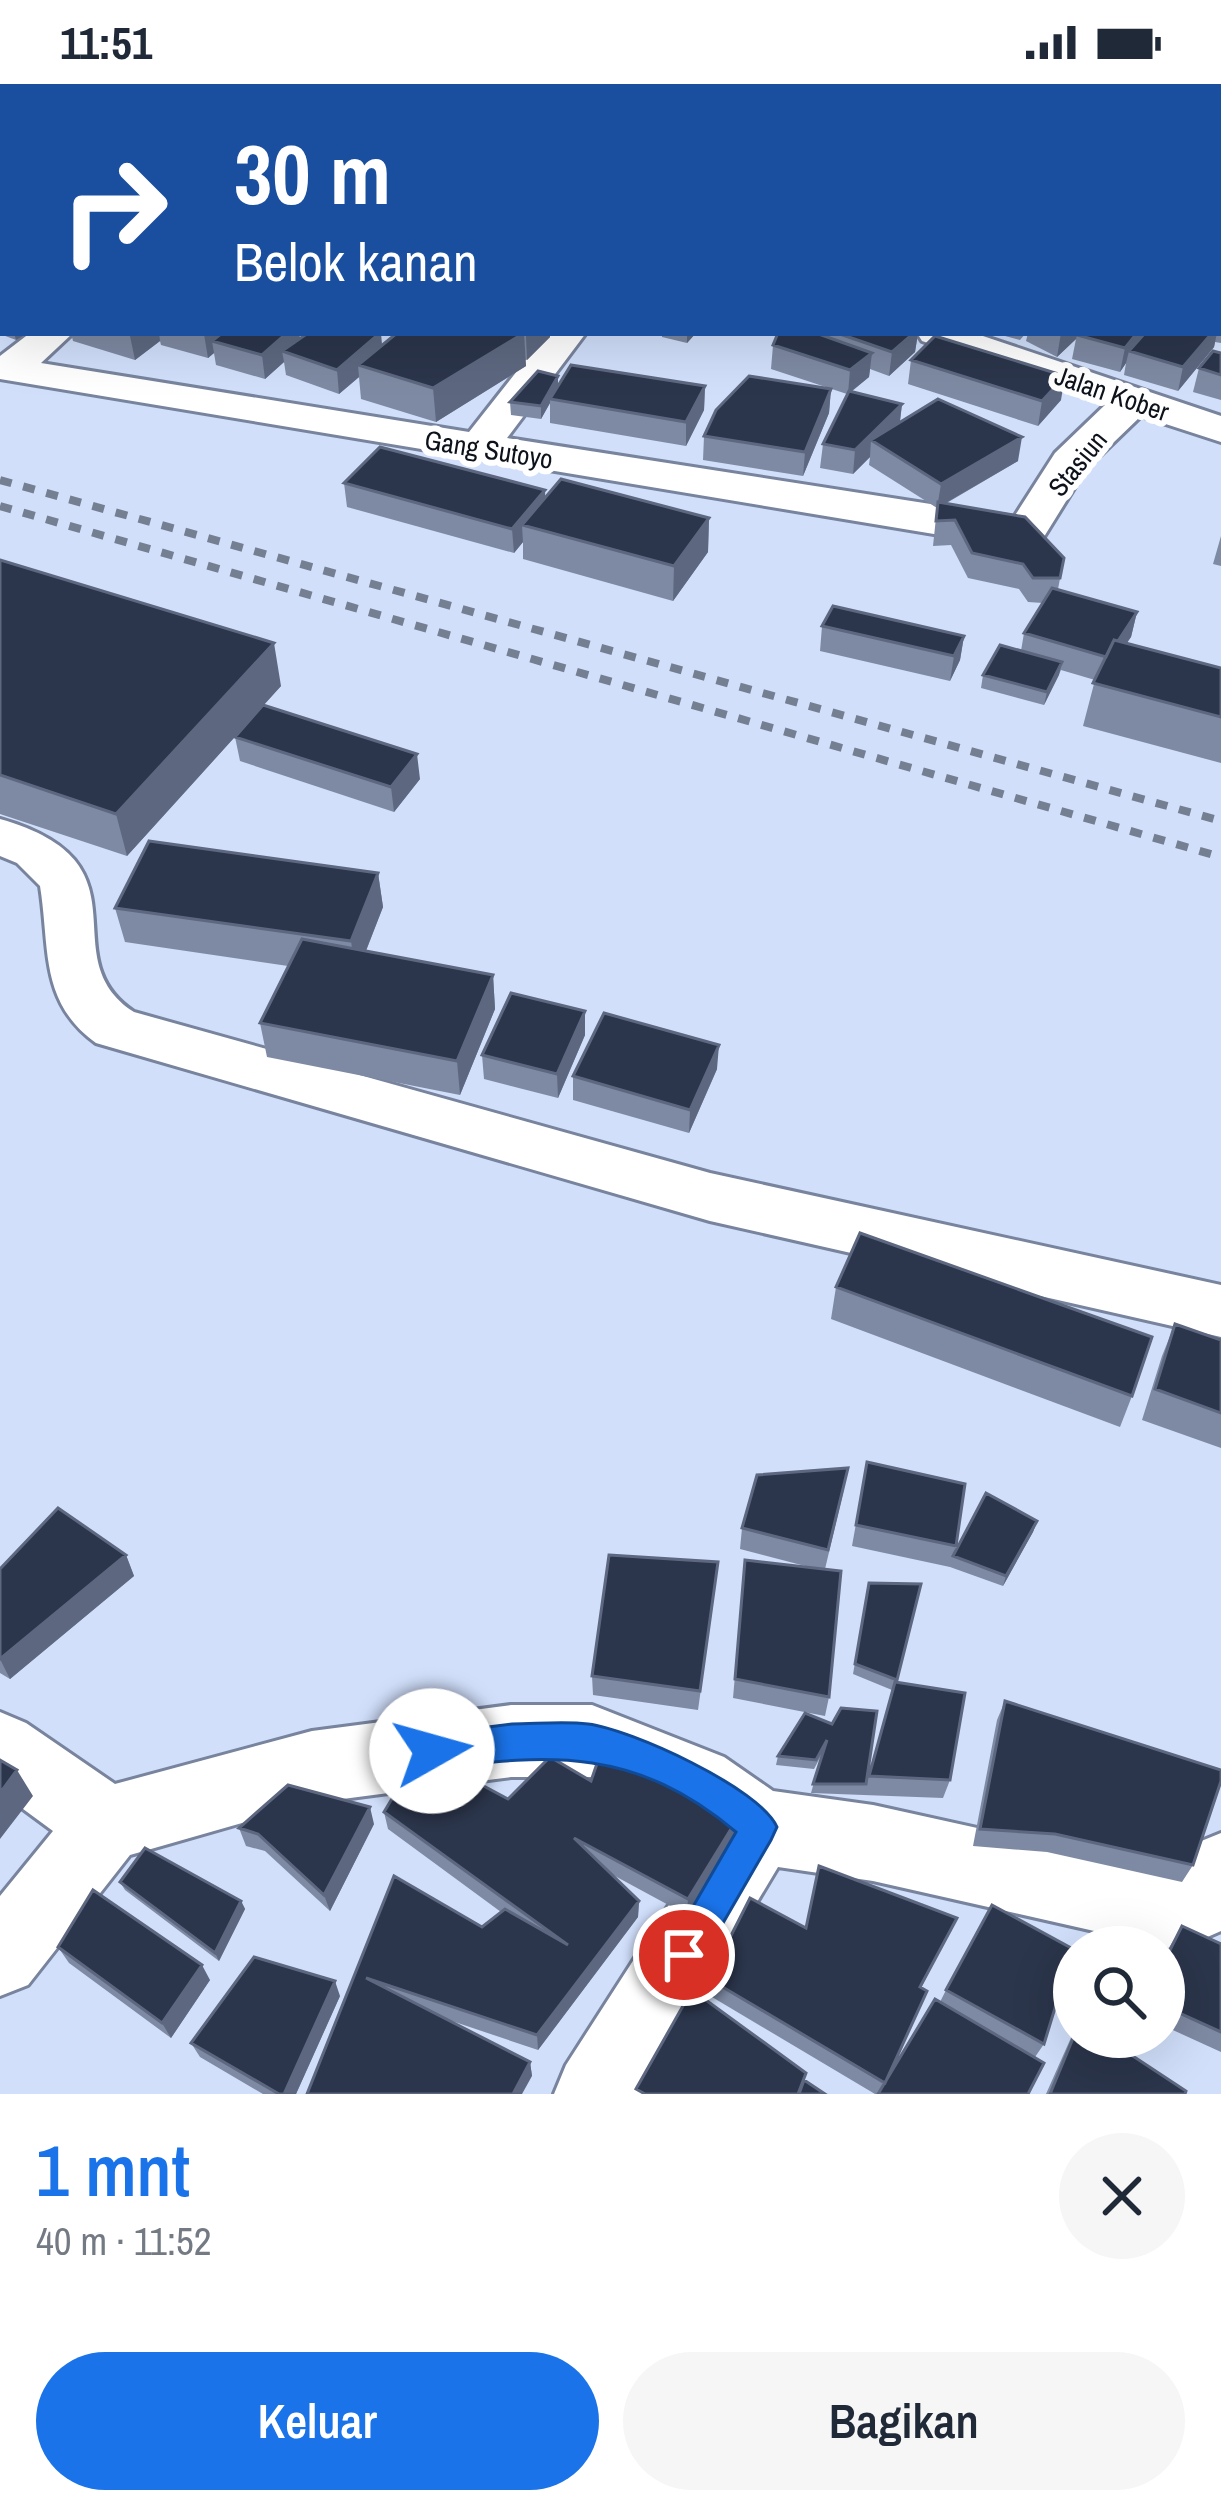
<!DOCTYPE html>
<html lang="id">
<head>
<meta charset="utf-8">
<style>
	:root { --surface:#fff; --page:#f6f6f7; --text:#1f2937; --muted:#747a83; --accent:#1a73e8 }
	body { margin:0; font-family:"Archivo Narrow",sans-serif; background:var(--page); color:var(--text); height:100vh; display:flex; flex-direction:column; font-size:45px; white-space:nowrap }
	* { box-sizing:border-box; margin:0 }
	p { font-size:39px; color:var(--muted) }
	.icon { flex:none; width:66px; height:66px; fill:none; stroke:currentColor; stroke-width:2; stroke-linecap:round; stroke-linejoin:round }
	.map { position:relative; height:2010px; overflow:hidden }
	.details { display:flex; flex-direction:column; background:var(--surface); flex:1 }
	.details>* { flex:none }
	.guide { position:absolute; left:0px; top:0px; width:1221px; height:252px; box-shadow:0 12px 48px #0002; background:#1a4fa0; color:#fff; overflow:hidden }
	.fabs { position:absolute; left:1053px; top:1842px; display:grid; gap:24px }
	.fabs a { display:grid; place-items:center; width:132px; height:132px; border-radius:50%; background:var(--surface); box-shadow:0 12px 48px #0002; font-size:60px }
	.pin { position:absolute; display:grid; place-items:center; width:102px; height:102px; color:#fff; margin:-51px; border:6px solid #fff; border-radius:50%; box-shadow:0 3px 12px #0007 }
	.me { position:absolute; width:132px; margin:-66px; rotate:83deg; stroke-linejoin:round; filter:drop-shadow(0 0 9px #0008) }
	.turn { display:flex; align-items:center; gap:42px; height:252px; padding:0 36px; font-size:54px }
	.turn .icon { width:156px; height:156px; stroke-width:2.5 }
	.turn b { display:block; font-size:84px; line-height:102px }
	.round { display:grid; place-items:center; flex:none; width:126px; height:126px; border-radius:63px; background:var(--page) }
	.summary { display:flex; align-items:center; justify-content:space-between; height:204px; padding:0 36px }
	h1 { font-size:72px; font-weight:600; line-height:90px; color:var(--accent) }
	.action { display:flex; gap:24px; margin-top:auto; padding:24px 36px }
	.action a { flex:1; height:138px; border-radius:72px; background:var(--accent); color:#fff; font-size:48px; font-weight:600; line-height:138px; text-align:center }
	.action a+a { background:var(--page); color:var(--text) }
	.status { display:flex; justify-content:space-between; align-items:center; height:84px; padding:0 60px; background:var(--surface); direction:ltr }
	.status svg { height:33px; fill:currentColor }
	.map>svg:first-child { display:block }
</style>
</head>
<body>
<div class="status"><b>11:51</b><svg viewBox="0 0 49 12"><path d="M0 12V9h3v3zM5 12V6h3v6zM10 12V3h3v9zM15 12V0h3v12zM26 1h20v11H26zM47 4h2v5h-2z"/></svg></div>
<div class="map">
<svg width="1221" height="2010" viewBox="0 0 1221 2010">
	<rect width="100%" height="100%" fill="#d1dffb"/>
	<g fill="none" stroke-linecap="round" stroke-linejoin="round">
		<path fill="#7fa2ed" fill-rule="evenodd" d="M 790,0 L 846,0 L 846,3 L 790,3 Z
			M 1218,132 L 1221,132 L 1221,170 L 1218,170 Z"/>
		<defs>
			<path id="minor" d="M 1089,0 L 1129,0 L 1131,3 L 1091,3 Z
				M 1218,24 L 1221,25 L 1221,45 L 1218,44 Z
				M 30,249 L 73,249 L 41,279 L 469,348 L 547,249 L 586,249 L 507,354 L 1014,433 L 1055,369 L 1106,320 L 922,257 L 917,249 L 974,249 L 1221,332 L 1221,358 L 1141,332 L 1086,385 L 1042,456 L 1027,460 L 946,452 L 0,295 L 0,272 Z
				M 0,735 C 155,779 49,872 134,928 L 710,1089 L 1221,1201 L 1221,1253 L 710,1137 L 96,959 C 39,918 50,864 40,802 L 17,779 L 0,772 Z
				M 511,1621 L 592,1621 L 724,1673 L 773,1707 L 873,1721 L 1177,1788 L 1194,1760 L 1221,1749 L 1221,1847 L 1178,1866 L 873,1797 L 778,1783 L 642,2010 L 554,2010 L 566,1981 L 712,1754 L 672,1725 L 592,1693 L 511,1693 L 312,1719 L 130,1771 L 28,1901 L 0,1912 L 0,1812 L 53,1747 L 0,1708 L 0,1628 L 26,1639 L 115,1700 L 312,1647 Z"/>
		</defs>
		<use href="#minor" stroke="#78849d" stroke-width="6"/>
		<use href="#minor" fill="#fff" fill-rule="evenodd"/>
		<path stroke="#757f92" stroke-width="8" stroke-dasharray="12 12" stroke-linecap="butt" d="M 0,396 L 1221,737
			M 0,422 L 1221,773"/>
	</g>
	<path fill="#7e8aa3" d="M 0,0 L 117,0 L 111,3 L 3,3 L 3,108 L 0,109 Z
		M 328,0 L 406,0 L 413,3 L 328,3 Z
		M 963,0 L 1073,0 L 1072,3 L 1039,3 L 1033,1 L 1029,3 L 957,3 Z
		M 1158,0 L 1221,0 L 1221,26 L 1218,25 L 1218,3 L 1157,3 Z
		M 0,138 L 3,140 L 3,206 L 0,205 Z
		M 1218,200 L 1221,201 L 1221,259 L 1215,258 L 1214,263 L 1178,307 L 1124,291 L 1126,279 L 1120,288 L 1072,275 L 1076,255 L 1057,273 L 1026,257 L 1028,249 L 1218,249 Z
		M 3,231 L 3,249 L 28,249 L 16,256 L 0,250 L 0,233 Z
		M 71,249 L 299,249 L 300,254 L 382,261 L 550,249 L 550,253 L 527,276 L 525,275 L 526,282 L 436,338 L 361,315 L 359,293 L 339,310 L 286,291 L 284,278 L 265,295 L 216,281 L 214,269 L 208,274 L 161,261 L 160,257 L 135,276 L 73,257 Z
		M 662,249 L 696,249 L 687,259 L 662,253 Z
		M 770,249 L 918,249 L 915,268 L 889,292 L 870,285 L 869,293 L 851,308 L 902,320 L 900,338 L 1018,377 L 945,420 L 1064,474 L 1058,505 L 1137,528 L 1131,553 L 1126,559 L 1221,584 L 1221,679 L 1083,642 L 1095,596 L 1061,586 L 1044,621 L 981,604 L 983,591 L 1021,567 L 1024,549 L 1043,519 L 1028,518 L 1019,505 L 968,494 L 951,461 L 933,462 L 937,424 L 869,381 L 870,373 L 853,390 L 820,384 L 823,360 L 847,310 L 771,285 L 773,261 L 777,253 Z
		M 994,249 L 1026,249 L 1020,256 Z
		M 1221,269 L 1221,316 L 1193,308 L 1199,284 Z
		M 911,276 L 1061,316 L 1038,342 L 908,300 Z
		M 558,292 L 558,301 L 705,302 L 704,326 L 686,362 L 550,339 L 550,319 L 541,335 L 511,331 L 510,318 Z
		M 831,305 L 829,329 L 803,392 L 703,376 L 704,352 Z
		M 344,399 L 545,414 L 709,434 L 708,468 L 673,517 L 523,475 L 523,458 L 514,469 L 347,423 Z
		M 1221,452 L 1221,482 L 1213,480 Z
		M 0,476 L 281,602 L 127,772 L 0,730 Z
		M 822,542 L 964,552 L 960,576 L 950,597 L 820,567 Z
		M 235,653 L 420,695 L 394,728 L 240,677 Z
		M 378,789 L 383,823 L 366,867 L 493,891 L 495,925 L 460,1011 L 267,973 L 260,939 L 288,882 L 125,858 L 115,824 Z
		M 585,927 L 585,951 L 558,1014 L 484,995 L 482,971 Z
		M 717,985 L 689,1049 L 573,1016 L 573,992 Z
		M 836,1203 L 1132,1312 L 1120,1343 L 831,1235 Z
		M 1175,1240 L 1221,1256 L 1221,1364 L 1142,1336 L 1162,1272 Z
		M 867,1378 L 956,1462 L 954,1472 L 1037,1437 L 1033,1448 L 1003,1502 L 950,1483 L 852,1462 Z
		M 844,1405 L 825,1485 L 829,1613 L 825,1632 L 733,1614 L 745,1476 L 809,1483 L 740,1465 L 742,1444 Z
		M 126,1471 L 134,1492 L 10,1595 L 0,1589 L 0,1485 Z
		M 716,1498 L 698,1626 L 593,1611 L 592,1592 Z
		M 869,1499 L 921,1500 L 896,1598 L 950,1696 L 943,1714 L 811,1709 L 822,1670 L 814,1685 L 776,1681 L 778,1672 L 805,1629 L 866,1700 L 892,1606 L 853,1590 Z
		M 1005,1617 L 1193,1781 L 1182,1798 L 1047,1768 L 973,1762 L 997,1636 Z
		M 591,1697 L 737,1749 L 687,1831 L 613,1791 L 639,1817 L 638,1833 L 538,1966 L 443,1934 L 530,1978 L 532,1992 L 307,2010 L 394,1792 L 482,1843 L 501,1828 L 388,1745 L 384,1728 L 508,1715 Z
		M 374,1740 L 330,1827 L 265,1767 L 246,1762 L 239,1744 Z
		M 120,1798 L 241,1817 L 245,1825 L 219,1877 L 125,1806 Z
		M 957,1834 L 921,1904 L 889,1992 L 940,1918 L 946,1906 L 1044,1960 L 1035,1973 L 1028,2010 L 875,2010 L 707,1910 L 709,1895 L 806,1844 Z
		M 1182,1842 L 1221,1860 L 1221,1968 L 1164,1942 L 1164,1872 Z
		M 58,1863 L 210,1896 L 171,1954 L 69,1879 Z
		M 340,1912 L 296,2010 L 263,2010 L 200,1973 L 191,1959 Z
		M 1074,1947 L 1074,1953 L 1185,2010 L 1046,2010 Z"/>
	<path fill="#5d6880" d="M 70,0 L 117,0 L 111,3 L 64,3 Z
		M 3,82 L 3,108 L 0,109 L 0,84 Z
		M 14,249 L 28,249 L 16,256 Z
		M 134,249 L 159,249 L 160,257 L 135,276 L 130,252 Z
		M 205,249 L 238,249 L 212,257 L 214,269 L 208,274 L 204,250 Z
		M 287,249 L 299,249 L 301,263 L 282,267 L 284,278 L 265,295 L 262,271 Z
		M 381,249 L 383,272 L 358,281 L 359,293 L 339,310 L 337,286 Z
		M 524,249 L 526,282 L 436,338 L 433,304 Z
		M 530,249 L 550,249 L 550,253 L 527,276 L 526,252 Z
		M 687,249 L 696,249 L 687,259 Z
		M 914,249 L 918,249 L 915,268 L 889,292 L 892,268 Z
		M 1061,249 L 1083,249 L 1077,251 L 1076,255 L 1057,273 Z
		M 1137,249 L 1150,249 L 1129,267 L 1126,279 L 1120,288 L 1125,264 Z
		M 1212,249 L 1217,249 L 1214,263 L 1178,307 L 1183,283 Z
		M 872,269 L 869,293 L 848,310 L 850,286 Z
		M 558,292 L 558,304 L 550,315 L 550,319 L 541,335 L 541,322 Z
		M 1065,292 L 1061,316 L 1038,342 L 1042,317 Z
		M 705,302 L 704,326 L 686,362 L 686,338 Z
		M 831,305 L 829,329 L 803,392 L 805,368 Z
		M 902,320 L 899,344 L 871,356 L 870,373 L 853,390 L 855,366 Z
		M 1022,353 L 1018,377 L 937,424 L 941,400 Z
		M 545,406 L 546,431 L 522,441 L 523,458 L 514,469 L 512,445 Z
		M 709,434 L 708,468 L 673,517 L 674,482 Z
		M 1137,528 L 1131,553 L 1101,598 L 1107,573 Z
		M 964,552 L 960,576 L 950,597 L 954,572 Z
		M 274,559 L 281,602 L 127,772 L 116,730 Z
		M 1062,578 L 1059,591 L 1044,621 L 1047,608 Z
		M 417,670 L 420,695 L 394,728 L 391,703 Z
		M 378,789 L 383,823 L 356,892 L 351,857 Z
		M 493,891 L 495,925 L 460,1011 L 457,977 Z
		M 585,927 L 585,951 L 558,1014 L 557,990 Z
		M 719,961 L 717,985 L 689,1049 L 690,1026 Z
		M 1037,1437 L 1033,1448 L 1003,1502 L 1006,1492 Z
		M 126,1471 L 134,1492 L 10,1595 L 0,1575 Z
		M 17,1686 L 33,1712 L 0,1755 L 0,1709 Z
		M 370,1723 L 374,1740 L 330,1827 L 324,1811 Z
		M 739,1732 L 737,1749 L 687,1831 L 688,1815 Z
		M 241,1817 L 245,1825 L 219,1877 L 215,1869 Z
		M 639,1817 L 638,1833 L 538,1966 L 537,1951 Z
		M 202,1881 L 210,1896 L 171,1954 L 162,1939 Z
		M 335,1897 L 340,1912 L 296,2010 L 284,2010 Z
		M 530,1978 L 532,1992 L 522,2010 L 513,2010 Z"/>
	<path fill="#2b354b" stroke="#5d6880" stroke-width="3" d="M 5,0 L 70,0 L 64,3 L 3,3 L 3,8 L 0,7 L 0,2 Z
		M 122,0 L 199,0 L 192,3 L 116,3 Z
		M 352,0 L 376,0 L 372,3 Z
		M 394,0 L 404,0 L 413,3 L 389,3 Z
		M 429,0 L 442,0 L 451,3 L 424,3 Z
		M 457,0 L 516,0 L 514,3 L 452,3 Z
		M 527,0 L 541,0 L 551,3 L 527,3 Z
		M 577,0 L 608,0 L 618,3 L 573,3 Z
		M 622,0 L 667,0 L 663,3 L 632,3 Z
		M 906,0 L 927,0 L 929,3 L 909,3 Z
		M 963,0 L 1011,0 L 1005,3 L 957,3 Z
		M 0,27 L 3,28 L 3,68 L 0,68 Z
		M 0,138 L 3,140 L 3,169 L 0,169 Z
		M 1218,200 L 1221,201 L 1221,234 L 1218,233 Z
		M 222,249 L 287,249 L 262,271 L 212,257 Z
		M 308,249 L 380,249 L 337,286 L 282,267 Z
		M 397,249 L 524,249 L 433,304 L 358,281 Z
		M 778,249 L 816,249 L 872,269 L 850,286 L 773,261 Z
		M 837,249 L 914,249 L 892,268 Z
		M 1079,249 L 1137,249 L 1125,264 L 1077,251 Z
		M 1145,249 L 1212,249 L 1183,283 L 1129,267 Z
		M 935,252 L 1065,292 L 1042,317 L 911,276 Z
		M 1213,267 L 1221,269 L 1221,291 L 1199,284 Z
		M 571,281 L 705,302 L 686,338 L 550,315 Z
		M 538,287 L 558,292 L 541,322 L 510,318 Z
		M 749,292 L 831,305 L 805,368 L 704,352 L 716,326 Z
		M 849,307 L 902,320 L 855,366 L 823,360 Z
		M 938,315 L 1022,353 L 941,400 L 871,356 Z
		M 380,363 L 545,406 L 512,445 L 344,399 Z
		M 561,395 L 709,434 L 674,482 L 522,441 Z
		M 938,418 L 1025,433 L 1064,474 L 1060,494 L 1033,494 L 1023,480 L 972,469 L 955,436 L 936,437 Z
		M 0,476 L 274,559 L 116,730 L 0,691 Z
		M 1052,504 L 1137,528 L 1118,557 L 1114,556 L 1106,573 L 1024,549 Z
		M 833,522 L 964,552 L 954,572 L 822,542 Z
		M 1114,556 L 1221,584 L 1221,633 L 1093,599 Z
		M 1000,561 L 1062,578 L 1047,608 L 983,591 Z
		M 263,621 L 417,670 L 391,703 L 235,653 Z
		M 149,757 L 378,789 L 351,857 L 115,824 Z
		M 302,855 L 493,891 L 457,977 L 260,939 Z
		M 511,909 L 585,927 L 557,990 L 482,971 Z
		M 604,929 L 719,961 L 690,1026 L 573,992 Z
		M 860,1149 L 1152,1253 L 1132,1312 L 836,1203 Z
		M 1175,1240 L 1221,1256 L 1221,1329 L 1155,1305 Z
		M 867,1378 L 965,1400 L 956,1462 L 856,1441 Z
		M 848,1384 L 828,1466 L 742,1444 L 757,1391 Z
		M 986,1409 L 1037,1437 L 1006,1492 L 953,1472 Z
		M 58,1424 L 126,1471 L 0,1575 L 0,1485 Z
		M 609,1471 L 718,1478 L 700,1607 L 592,1592 Z
		M 745,1476 L 841,1487 L 829,1613 L 735,1595 Z
		M 869,1499 L 921,1500 L 897,1596 L 855,1580 Z
		M 895,1598 L 965,1609 L 950,1696 L 869,1692 Z
		M 1005,1617 L 1221,1686 L 1221,1697 L 1193,1781 L 1055,1750 L 980,1745 Z
		M 841,1624 L 877,1627 L 866,1700 L 813,1700 L 827,1656 L 816,1676 L 778,1672 L 805,1629 L 832,1640 Z
		M 603,1662 L 739,1732 L 688,1815 L 574,1754 L 639,1817 L 537,1951 L 366,1894 L 530,1978 L 513,2010 L 307,2010 L 394,1792 L 482,1843 L 505,1825 L 568,1861 L 384,1728 L 420,1668 L 508,1715 L 550,1673 L 591,1697 Z
		M 0,1676 L 17,1686 L 0,1709 Z
		M 288,1701 L 370,1723 L 324,1811 L 258,1750 L 239,1744 Z
		M 145,1764 L 241,1817 L 215,1869 L 120,1798 Z
		M 819,1782 L 957,1834 L 920,1903 L 927,1907 L 885,1999 L 709,1895 L 750,1814 L 806,1844 Z
		M 93,1806 L 202,1881 L 162,1939 L 58,1863 Z
		M 992,1821 L 1073,1865 L 1044,1960 L 946,1906 Z
		M 1182,1842 L 1221,1860 L 1221,1948 L 1164,1922 L 1164,1878 Z
		M 254,1873 L 335,1897 L 284,2010 L 279,2010 L 191,1959 Z
		M 692,1906 L 806,1989 L 798,2010 L 645,2010 L 636,2005 Z
		M 935,1915 L 1044,1979 L 1028,2010 L 878,2010 Z
		M 1074,1952 L 1104,1953 L 1186,2007 L 1185,2010 L 1050,2010 Z
		M 804,1996 L 825,2010 L 799,2010 Z"/>
	<path fill="#1a73e8" stroke="#114b97" stroke-width="3" d="M 512,1640 C 536,1640 563,1637 588,1640 C 630,1645 760,1704 777,1743 L 771,1756 L 697,1884 L 684,1890 L 671,1884 L 665,1871 L 736,1748 C 636,1664 553,1669 432,1685 L 419,1680 L 414,1667 L 419,1655 L 432,1650 Z"/>
	<g text-anchor="middle" dominant-baseline="central" stroke-width="12" stroke-linejoin="round" paint-order="stroke">
		<g font-size="27" fill="#0c111a" stroke="#fff">
			<text transform="translate(1112 309) rotate(19)">Jalan Kober</text>
			<text transform="translate(489 365) rotate(9)">Gang Sutoyo</text>
			<text transform="translate(1077 379) rotate(-51)">Stasiun</text>
		</g>
	</g>
</svg>
<div class="fabs">
<a><svg class="icon" aria-label="search" viewBox="0 0 24 24"><circle cx="10" cy="10" r="6"/><path d="M15 15l6 6"/></svg></a>
</div>
<div class="pin" style="left:684px;top:1871px;background:#d93025"><svg class="icon" aria-label="arrive" viewBox="0 0 24 24"><path d="M6 21V4h12l-3 4 3 4H6"/></svg></div>
<svg class="me" style="left:432px;top:1667px" viewBox="-20 -20 40 40"><circle r="19" fill="#fff"/><path d="M0-13L10 11 0 6-10 11z" fill="#1a73e8"/></svg>
<div class="guide">
<div class="turn"><svg class="icon" aria-label="right" viewBox="0 0 24 24"><path d="M7 20v-9h11M14 6l5 5-5 5"/></svg><div><b>30 m</b>Belok kanan</div></div>
</div>
</div>
<section class="details">
<div class="summary"><div><h1>1 mnt</h1><p>40 m · 11:52</p></div><a class="round"><svg class="icon" aria-label="close" viewBox="0 0 24 24"><path d="M6 6l12 12M18 6L6 18"/></svg></a></div>
<div class="action"><a>Keluar</a><a>Bagikan</a></div>
</section>
</body>
</html>
